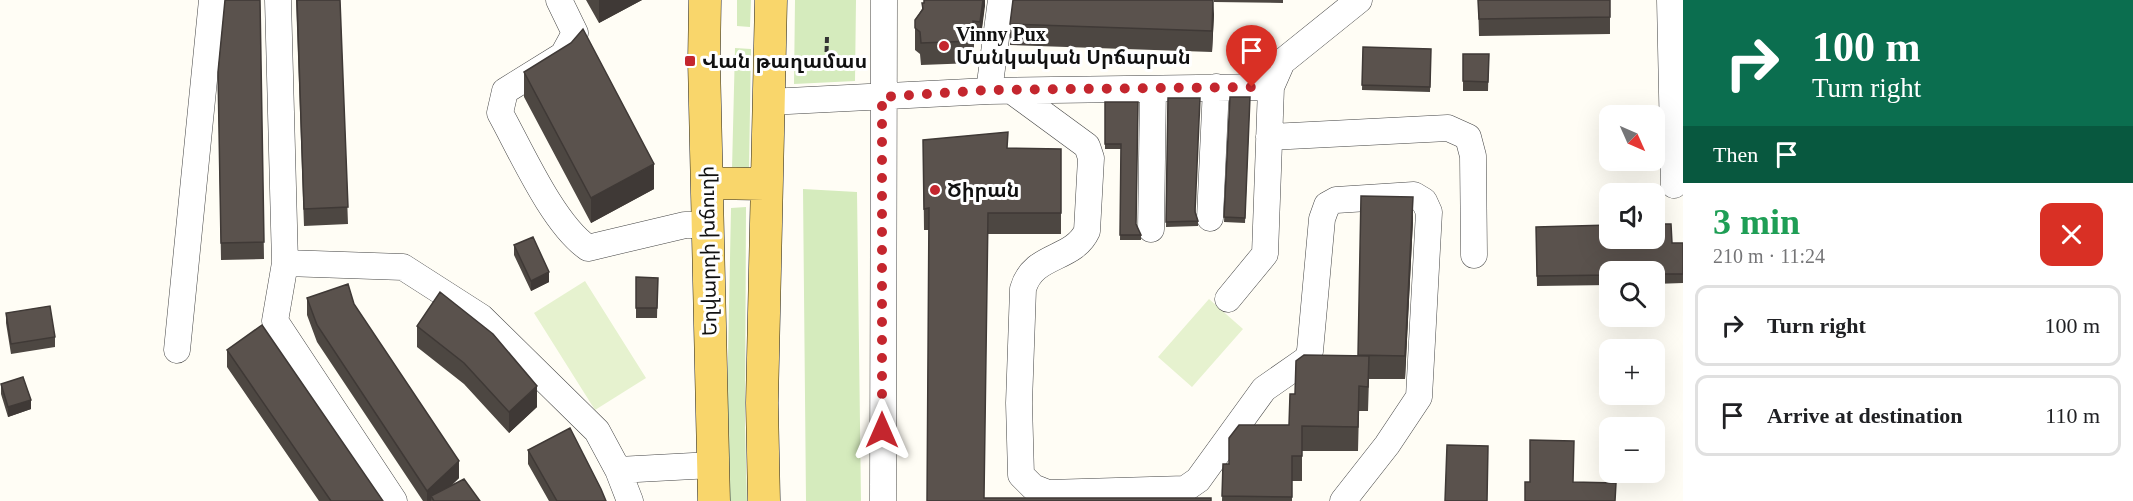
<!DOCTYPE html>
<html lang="en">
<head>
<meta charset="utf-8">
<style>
	:root { --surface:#fff; --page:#f6f6f6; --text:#202124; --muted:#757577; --line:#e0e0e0 }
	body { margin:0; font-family:"Times New Roman","Noto Sans Armenian",serif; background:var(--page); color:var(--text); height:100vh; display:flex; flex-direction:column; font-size:22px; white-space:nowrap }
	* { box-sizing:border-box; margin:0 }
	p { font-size:20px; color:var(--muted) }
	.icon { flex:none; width:33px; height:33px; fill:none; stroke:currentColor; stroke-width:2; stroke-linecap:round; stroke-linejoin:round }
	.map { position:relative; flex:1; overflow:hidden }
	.drawer { display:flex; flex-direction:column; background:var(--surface); width:450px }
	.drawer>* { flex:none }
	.banner { background:#0b6e4f; color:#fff; overflow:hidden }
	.needle { width:39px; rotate:135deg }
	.fabs { position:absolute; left:1599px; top:105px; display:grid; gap:12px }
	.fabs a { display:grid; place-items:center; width:66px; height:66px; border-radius:12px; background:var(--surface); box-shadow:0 6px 24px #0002; font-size:30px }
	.pin { position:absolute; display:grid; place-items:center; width:51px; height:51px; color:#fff; margin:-62px -26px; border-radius:50% 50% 50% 0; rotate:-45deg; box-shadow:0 0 6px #0007 }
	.pin .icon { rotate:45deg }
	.me { position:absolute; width:66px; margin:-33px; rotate:0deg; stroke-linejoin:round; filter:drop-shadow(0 0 4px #0008) }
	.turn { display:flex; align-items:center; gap:21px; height:126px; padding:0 30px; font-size:27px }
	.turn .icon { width:78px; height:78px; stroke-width:2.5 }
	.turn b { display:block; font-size:42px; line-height:51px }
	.then { display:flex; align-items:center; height:57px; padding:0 30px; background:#0003; gap:12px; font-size:22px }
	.round { display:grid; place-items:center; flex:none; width:63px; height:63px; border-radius:12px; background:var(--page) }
	.overview { display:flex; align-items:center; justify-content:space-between; height:102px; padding:0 30px }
	h1 { font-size:36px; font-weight:700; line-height:45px; color:#1e9e55 }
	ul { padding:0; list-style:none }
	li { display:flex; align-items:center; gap:18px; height:81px; margin:0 12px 9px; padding:0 18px; border:3px solid var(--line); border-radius:12px }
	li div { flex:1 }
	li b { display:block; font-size:22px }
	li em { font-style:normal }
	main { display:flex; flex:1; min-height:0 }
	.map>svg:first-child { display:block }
</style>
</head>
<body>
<main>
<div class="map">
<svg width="1683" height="501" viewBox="0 0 1683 501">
	<rect width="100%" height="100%" fill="#fffdf5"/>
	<path fill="#d5ebbd" d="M 737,0 L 751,0 L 750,27 L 737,26 Z
		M 795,0 L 856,0 L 855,81 L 794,84 Z
		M 735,48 L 751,49 L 749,169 L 732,169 Z
		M 803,189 L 857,192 L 861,501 L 806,501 Z
		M 746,207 L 745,426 L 747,501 L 728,501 L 727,409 L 731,208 Z"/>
	<path fill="#e6f2cf" d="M 585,281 L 646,378 L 595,410 L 534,313 Z
		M 1209,299 L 1243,329 L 1192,387 L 1158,357 Z"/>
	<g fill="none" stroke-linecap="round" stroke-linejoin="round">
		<defs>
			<path id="minor" d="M 278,0 L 285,263 L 275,321 L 394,501
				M 559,0 L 575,33 L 563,55 L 505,91 L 500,113 C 521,151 553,224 588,248 L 685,225 L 708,225
				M 1670,0 L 1674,185
				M 989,91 L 1001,0
				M 1012,91 L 1087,146 L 1091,158 L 1087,231 C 1073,261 1033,253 1023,289 L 1019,403 L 1021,475 L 1033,487 L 1048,493 L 1185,489 L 1198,480 L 1264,389 L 1307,359 L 1310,351 L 1322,219 L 1327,205 L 1336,200 L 1414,195 L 1424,201 L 1429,212 L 1419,397 L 1387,445 L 1343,501
				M 768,102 L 989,91 L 1271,87 L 1282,62 L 1359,0
				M 1269,137 L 1448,128 L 1468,137 L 1473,156 L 1474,255
				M 1210,218 L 1216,87
				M 1151,229 L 1153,89
				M 285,263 L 403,267 L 481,317 L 597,431 L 618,470 L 712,465
				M 1228,299 L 1265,254 L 1271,87
				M 177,350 L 212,0
				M 618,470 L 630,501
				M 883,501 L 884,0"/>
			<path id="major" d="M 705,0 L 704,61 L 714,501
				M 707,183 L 766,184
				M 764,501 L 762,403 L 771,0"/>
		</defs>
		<use href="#minor" stroke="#444" stroke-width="27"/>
		<use href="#major" stroke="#222" stroke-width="33"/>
		<path stroke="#333" stroke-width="4" stroke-dasharray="6 3" stroke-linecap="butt" d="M 826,70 L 827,37"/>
		<use href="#minor" stroke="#fff" stroke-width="26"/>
		<use href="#major" stroke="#f9d66b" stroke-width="32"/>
	</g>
	<path fill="#4d4742" d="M 260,0 L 264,259 L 221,260 L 218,72 Z
		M 296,0 L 340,0 L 348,224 L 304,226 Z
		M 586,0 L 642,0 L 599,23 Z
		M 985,0 L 980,44 L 974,44 L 974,63 L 921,65 L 920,54 L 915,50 L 915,20 L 922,9 L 922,3 Z
		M 1214,0 L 1283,0 L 1283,3 L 1214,2 Z
		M 1478,0 L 1610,0 L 1610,34 L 1479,36 Z
		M 1214,14 L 1212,52 L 1010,45 L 1010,24 Z
		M 1363,47 L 1431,49 L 1430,92 L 1362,90 Z
		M 1463,54 L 1489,54 L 1488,91 L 1463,91 Z
		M 524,72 L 654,189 L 591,223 L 524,97 Z
		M 1230,97 L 1250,97 L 1245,223 L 1224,222 Z
		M 1168,98 L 1198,221 L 1198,226 L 1166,227 Z
		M 1105,102 L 1138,102 L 1136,224 L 1141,235 L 1141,240 L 1120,240 L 1121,149 L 1105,149 Z
		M 923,140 L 1008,148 L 1061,149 L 1061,234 L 988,234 L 927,501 L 929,230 L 924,230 Z
		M 1413,220 L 1405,379 L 1369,379 L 1368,411 L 1359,411 L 1358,451 L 1302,451 L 1302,481 L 1292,481 L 1292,501 L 1222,501 L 1223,464 L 1229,464 L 1289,425 L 1295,394 L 1358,356 Z
		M 1536,227 L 1672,243 L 1683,243 L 1683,283 L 1654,284 L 1654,272 L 1610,272 L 1610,285 L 1537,286 Z
		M 514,245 L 549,282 L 531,291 L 514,255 Z
		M 636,277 L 658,278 L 657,318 L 636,318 Z
		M 307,298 L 354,304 L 459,478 L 452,485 L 480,501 L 423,501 L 317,342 L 307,315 Z
		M 6,313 L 55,337 L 55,347 L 11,354 L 6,323 Z
		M 417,326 L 537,407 L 509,433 L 464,384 L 417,347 Z
		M 227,350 L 383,501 L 319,501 L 227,367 Z
		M 1,384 L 31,409 L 8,417 L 1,394 Z
		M 528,450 L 606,501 L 549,501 L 528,464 Z"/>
	<path fill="#3f3936" d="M 599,0 L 642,0 L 599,23 Z
		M 983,0 L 985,0 L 985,6 L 980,44 L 980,22 Z
		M 1213,0 L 1214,14 L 1212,52 L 1212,31 Z
		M 654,164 L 654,189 L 591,223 L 591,198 Z
		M 1413,197 L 1413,220 L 1405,379 L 1405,356 Z
		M 549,272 L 549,282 L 531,291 L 531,281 Z
		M 537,386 L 537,407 L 509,433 L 509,412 Z
		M 31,400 L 31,409 L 8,417 L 8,407 Z
		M 459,461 L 459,478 L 434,501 L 431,496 L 431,501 L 427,501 L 427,491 Z"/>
	<path fill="#5a524d" stroke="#3f3936" stroke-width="1.5" d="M 225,0 L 260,0 L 264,242 L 221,243 L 218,72 Z
		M 297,0 L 340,0 L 348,207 L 304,209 Z
		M 924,0 L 983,0 L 980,22 L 973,21 L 974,41 L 921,43 L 920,32 L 915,28 L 915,20 L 923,9 L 922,3 L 924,3 Z
		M 1013,0 L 1213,0 L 1212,31 L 1010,24 Z
		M 1478,0 L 1610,0 L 1610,17 L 1479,19 Z
		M 583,29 L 654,164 L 591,198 L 524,72 L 571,43 Z
		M 1363,47 L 1431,49 L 1430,87 L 1362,85 Z
		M 1463,54 L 1489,54 L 1488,82 L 1463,81 Z
		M 1230,97 L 1250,97 L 1245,218 L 1224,217 Z
		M 1168,98 L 1200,98 L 1195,212 L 1198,221 L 1166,222 Z
		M 1105,102 L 1138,102 L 1136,224 L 1141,235 L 1120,235 L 1121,144 L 1105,144 Z
		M 1008,132 L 1007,148 L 1061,149 L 1061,213 L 988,213 L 984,498 L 1211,498 L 1211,501 L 927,501 L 929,208 L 924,209 L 923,140 Z
		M 1361,196 L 1413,197 L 1405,356 L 1358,355 Z
		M 1654,224 L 1671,224 L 1672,243 L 1683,243 L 1683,274 L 1654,274 L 1654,272 L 1610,272 L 1610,275 L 1537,276 L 1536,227 L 1610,225 L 1610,238 L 1654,238 Z
		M 533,237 L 549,272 L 531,281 L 514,245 Z
		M 636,277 L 658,278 L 657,308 L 636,308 Z
		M 348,284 L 354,304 L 459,461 L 427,491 L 317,325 L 307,298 Z
		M 440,292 L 493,334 L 537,386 L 509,412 L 464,363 L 417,326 Z
		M 50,306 L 55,337 L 11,344 L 6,313 Z
		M 262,325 L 383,501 L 331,501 L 227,350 Z
		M 1304,355 L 1369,356 L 1368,387 L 1359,386 L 1358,427 L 1302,426 L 1302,456 L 1292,456 L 1292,497 L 1222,496 L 1223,464 L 1229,464 L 1229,438 L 1239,425 L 1289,425 L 1290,394 L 1295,394 L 1296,361 Z
		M 23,377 L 31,400 L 8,407 L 1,384 Z
		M 570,428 L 601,489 L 606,501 L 557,501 L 528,450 Z
		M 1530,440 L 1574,441 L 1573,482 L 1616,483 L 1615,501 L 1525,501 L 1525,482 L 1530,482 Z
		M 1447,445 L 1488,446 L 1487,501 L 1445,501 Z
		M 464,479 L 480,501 L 434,501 L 431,496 Z"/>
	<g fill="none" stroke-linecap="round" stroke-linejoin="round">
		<path stroke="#c4262e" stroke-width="10" stroke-dasharray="0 18" d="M 882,430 L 882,97 L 988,90 L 1252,87"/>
	</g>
	<g fill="#c4262e" stroke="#fff" stroke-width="2">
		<circle cx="944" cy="46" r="6"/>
		<rect x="684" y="55" width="12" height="12" rx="3"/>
		<circle cx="935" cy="190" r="6"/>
	</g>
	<g text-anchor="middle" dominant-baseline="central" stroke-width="6" stroke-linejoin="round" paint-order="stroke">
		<g font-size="20" font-weight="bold" fill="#111" stroke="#fff" text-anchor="start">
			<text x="956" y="34">Vinny Pux<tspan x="956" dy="23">Մանկական Սրճարան</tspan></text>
			<text x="702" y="61">Վան թաղամաս</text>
			<text x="947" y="190">Ծիրան</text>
		</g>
		<g font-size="20" fill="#111" stroke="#fff">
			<text transform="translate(708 251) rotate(-91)">Եղվարդի խճուղի</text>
		</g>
	</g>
</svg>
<div class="fabs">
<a><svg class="needle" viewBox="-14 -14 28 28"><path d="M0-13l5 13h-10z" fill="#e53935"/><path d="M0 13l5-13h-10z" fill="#757577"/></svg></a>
<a><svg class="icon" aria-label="sound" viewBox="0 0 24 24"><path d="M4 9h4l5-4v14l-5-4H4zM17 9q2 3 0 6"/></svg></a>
<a><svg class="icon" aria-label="search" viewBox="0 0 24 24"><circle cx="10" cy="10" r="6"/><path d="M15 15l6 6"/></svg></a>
<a>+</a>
<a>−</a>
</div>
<div class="pin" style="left:1252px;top:87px;background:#d93025"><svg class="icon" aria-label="arrive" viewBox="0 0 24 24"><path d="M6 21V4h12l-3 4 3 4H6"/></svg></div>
<svg class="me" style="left:882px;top:430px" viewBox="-20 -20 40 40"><path d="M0-17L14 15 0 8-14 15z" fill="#c4262e" stroke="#fff" stroke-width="4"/></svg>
</div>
<section class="drawer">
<div class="banner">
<div class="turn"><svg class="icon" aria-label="right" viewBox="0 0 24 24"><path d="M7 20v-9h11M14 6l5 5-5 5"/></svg><div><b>100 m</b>Turn right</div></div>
<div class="then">Then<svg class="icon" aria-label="arrive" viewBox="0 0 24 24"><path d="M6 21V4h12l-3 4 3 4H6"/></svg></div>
</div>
<div class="overview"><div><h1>3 min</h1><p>210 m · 11:24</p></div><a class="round" style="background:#d93025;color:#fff"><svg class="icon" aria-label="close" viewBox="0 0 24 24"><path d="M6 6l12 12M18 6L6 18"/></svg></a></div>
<ul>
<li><svg class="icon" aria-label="right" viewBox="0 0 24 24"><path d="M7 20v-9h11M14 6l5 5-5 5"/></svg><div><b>Turn right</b></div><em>100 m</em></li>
<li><svg class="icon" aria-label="arrive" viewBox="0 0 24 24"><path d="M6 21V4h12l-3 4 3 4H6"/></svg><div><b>Arrive at destination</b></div><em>110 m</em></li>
</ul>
</section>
</main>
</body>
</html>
